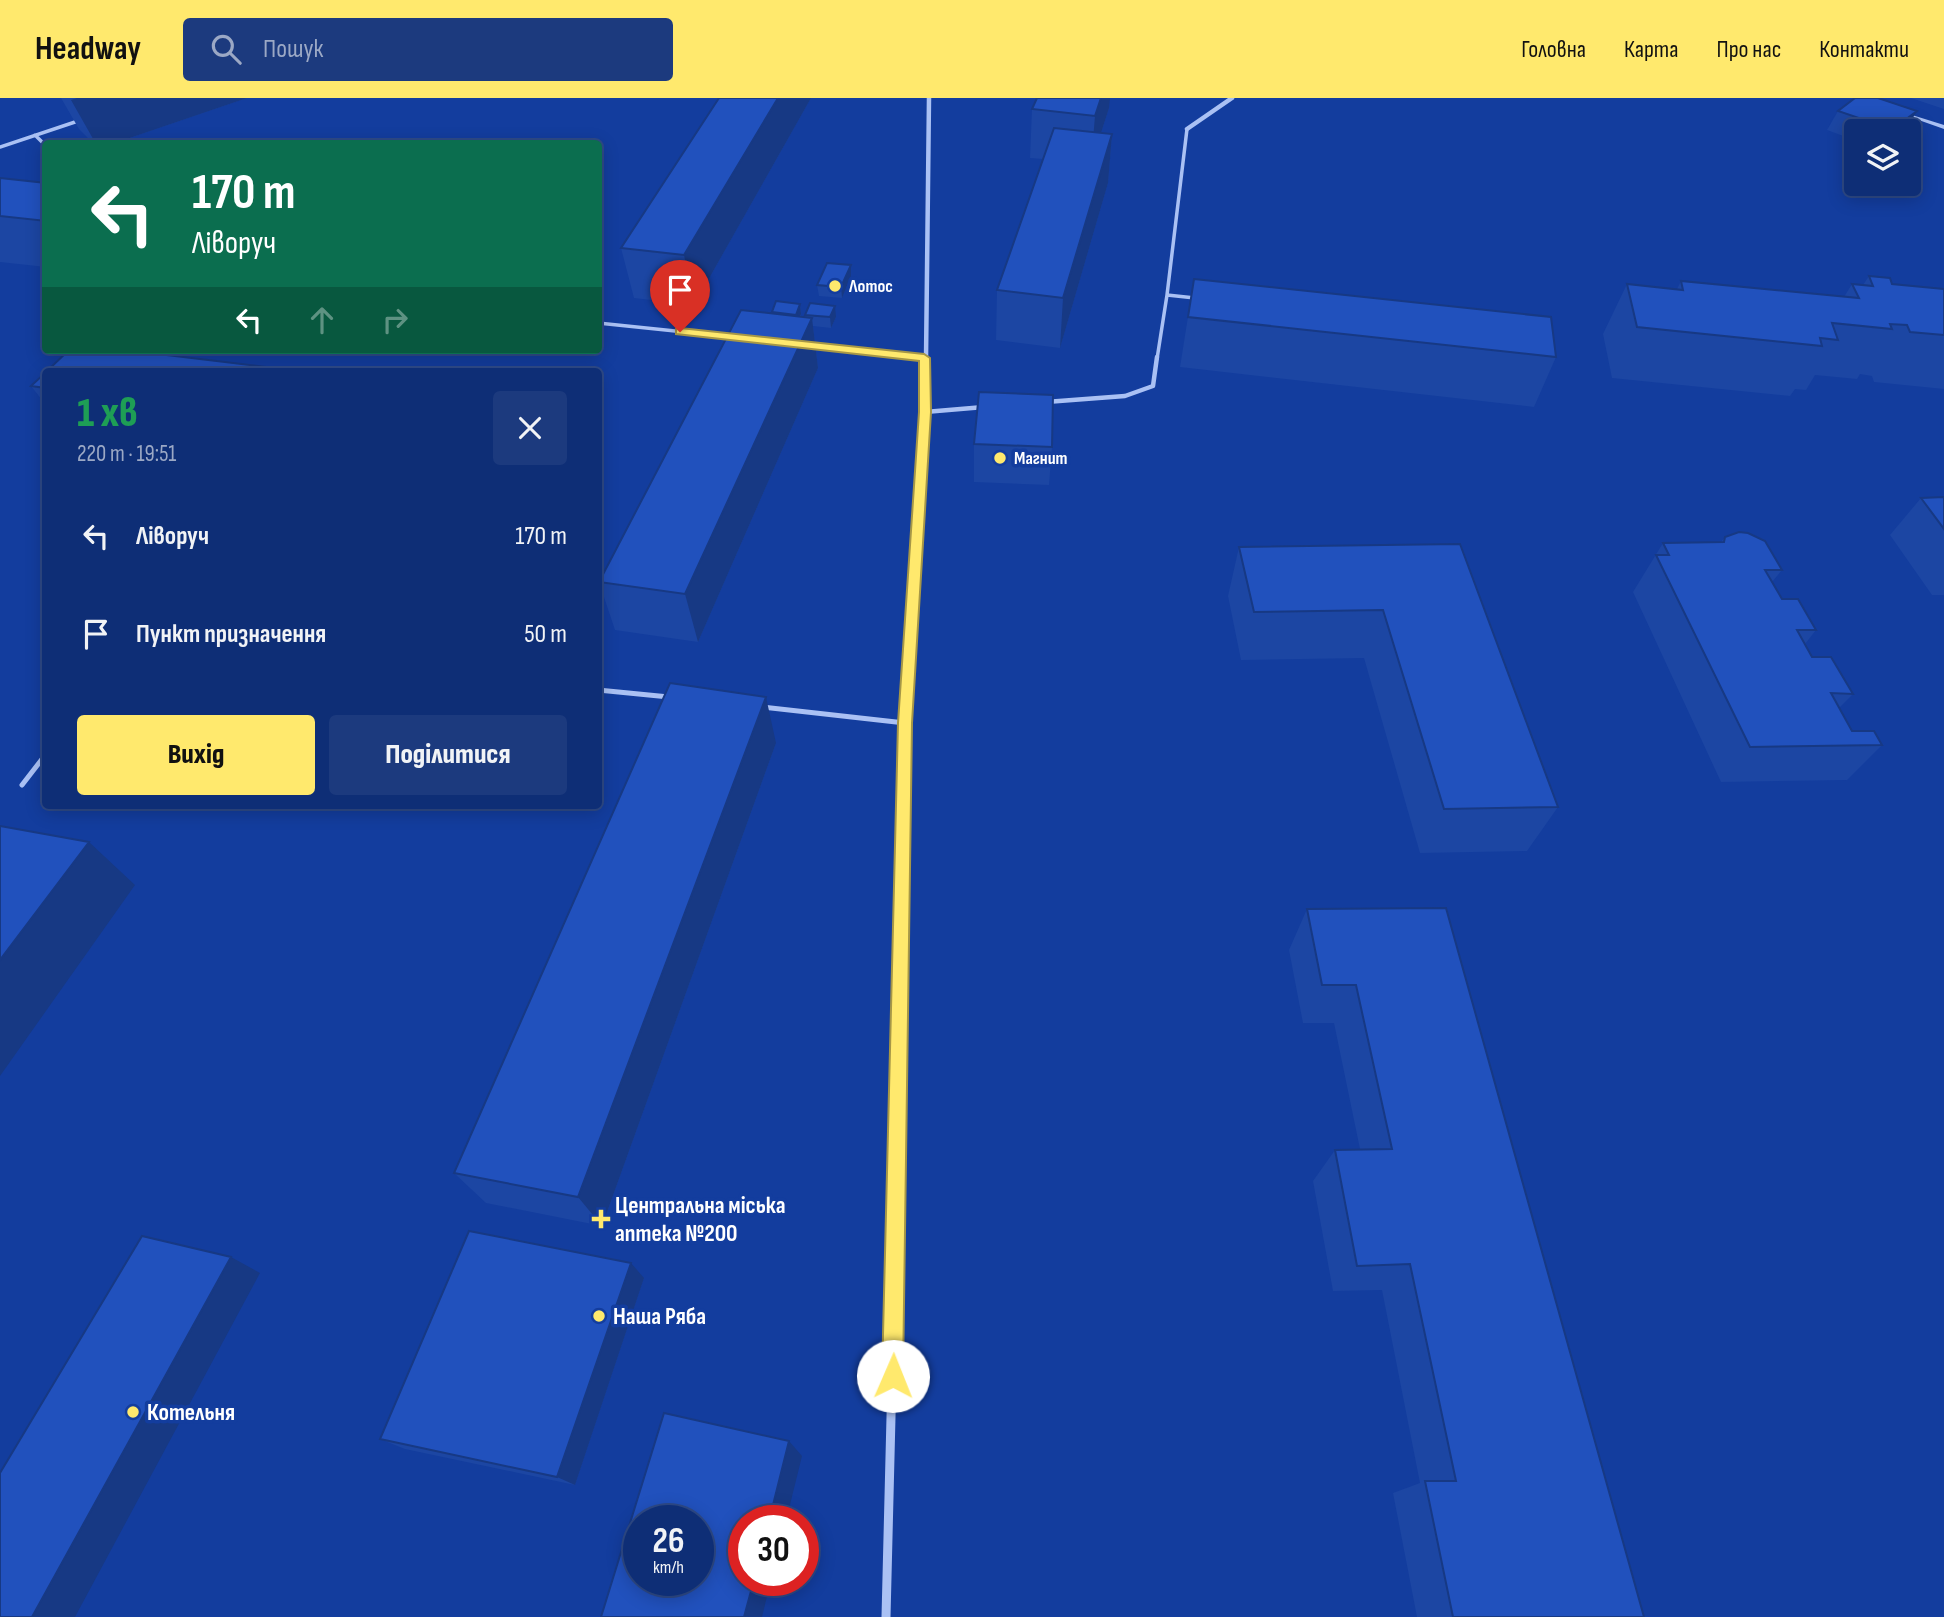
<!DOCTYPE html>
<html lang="uk">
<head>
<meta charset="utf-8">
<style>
	:root { --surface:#0e2e76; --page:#1c3a7e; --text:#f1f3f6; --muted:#9ba8c5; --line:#2e4a88; --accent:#ffe96d }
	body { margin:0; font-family:"Sofia Sans Condensed",sans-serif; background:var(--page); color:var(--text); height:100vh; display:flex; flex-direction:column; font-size:26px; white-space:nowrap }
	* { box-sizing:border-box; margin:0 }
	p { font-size:23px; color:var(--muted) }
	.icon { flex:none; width:38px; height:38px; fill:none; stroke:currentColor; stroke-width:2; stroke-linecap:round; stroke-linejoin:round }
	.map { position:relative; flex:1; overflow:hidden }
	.details { position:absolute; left:42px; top:270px; width:560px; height:441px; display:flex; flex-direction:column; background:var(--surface); border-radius:7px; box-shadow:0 4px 18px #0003,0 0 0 2px var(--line) }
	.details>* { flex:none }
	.guide { position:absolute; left:42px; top:42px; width:560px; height:214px; border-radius:7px; box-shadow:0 4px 18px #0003,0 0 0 2px var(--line); background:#0b6e4f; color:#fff; overflow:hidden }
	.controls { position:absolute; left:1844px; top:21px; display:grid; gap:14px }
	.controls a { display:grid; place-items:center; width:77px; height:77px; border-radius:7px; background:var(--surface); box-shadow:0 4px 18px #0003,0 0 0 2px var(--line); font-size:35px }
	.speed { position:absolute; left:623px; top:1407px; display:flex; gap:14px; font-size:35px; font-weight:700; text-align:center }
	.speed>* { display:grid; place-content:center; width:91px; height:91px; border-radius:50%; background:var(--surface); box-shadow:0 4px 18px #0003,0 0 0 2px var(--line); line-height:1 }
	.speed small { font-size:18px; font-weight:400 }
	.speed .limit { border:10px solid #d22; background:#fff; color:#111 }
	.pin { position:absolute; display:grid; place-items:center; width:60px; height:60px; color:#fff; margin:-72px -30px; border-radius:50% 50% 50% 0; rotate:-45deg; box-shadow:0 0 7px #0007 }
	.pin .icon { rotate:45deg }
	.me { position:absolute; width:77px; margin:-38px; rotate:1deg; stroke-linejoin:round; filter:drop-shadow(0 0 5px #0008) }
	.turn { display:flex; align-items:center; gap:24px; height:147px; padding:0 35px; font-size:32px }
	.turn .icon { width:91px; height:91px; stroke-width:2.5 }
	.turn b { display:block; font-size:49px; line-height:60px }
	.lanes { display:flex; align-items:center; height:66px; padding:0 35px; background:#0003; justify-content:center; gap:35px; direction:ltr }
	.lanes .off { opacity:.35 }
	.round { display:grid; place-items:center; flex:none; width:74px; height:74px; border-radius:7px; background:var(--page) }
	.overview { display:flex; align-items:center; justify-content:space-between; height:119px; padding:0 35px }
	h1 { font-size:42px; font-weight:800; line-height:52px; color:#1e9e55 }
	.primary-button { display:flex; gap:14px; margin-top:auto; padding:14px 35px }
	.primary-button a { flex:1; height:80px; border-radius:7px; background:var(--accent); color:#111; font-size:28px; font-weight:800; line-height:80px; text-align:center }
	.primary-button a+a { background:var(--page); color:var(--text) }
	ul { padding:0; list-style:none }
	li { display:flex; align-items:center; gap:21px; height:98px; padding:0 35px }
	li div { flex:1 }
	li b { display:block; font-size:26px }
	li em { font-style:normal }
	header { display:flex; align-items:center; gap:42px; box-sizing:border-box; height:98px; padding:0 35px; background:var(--accent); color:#111 }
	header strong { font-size:33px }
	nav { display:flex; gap:38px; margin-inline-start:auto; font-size:24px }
	.search { width:490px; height:63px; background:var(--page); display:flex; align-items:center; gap:18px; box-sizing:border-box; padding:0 24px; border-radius:7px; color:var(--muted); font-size:26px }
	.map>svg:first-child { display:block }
</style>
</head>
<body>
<header>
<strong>Headway</strong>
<div class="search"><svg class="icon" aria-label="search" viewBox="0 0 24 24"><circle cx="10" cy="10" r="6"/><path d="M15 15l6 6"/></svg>Пошук</div>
<nav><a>Головна</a><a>Карта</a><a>Про нас</a><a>Контакти</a></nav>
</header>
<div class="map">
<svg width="1944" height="1519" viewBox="0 0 1944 1519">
	<rect width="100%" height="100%" fill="#133d9e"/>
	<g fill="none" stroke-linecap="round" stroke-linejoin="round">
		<path stroke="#aac1f4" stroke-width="3.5" d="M 35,37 L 46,48
			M 0,49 L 81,22
			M 1167,197 L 1187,31
			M 598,225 L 733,239
			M 809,247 L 924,260
			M 1157,261 L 1167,197 L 1195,200"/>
		<path stroke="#aac1f4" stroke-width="4.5" d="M 915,259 L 924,260
			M 1046,304 L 1125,298 L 1153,288 L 1157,259
			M 925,314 L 984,309"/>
		<path stroke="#aac1f4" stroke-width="5" d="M 598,592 L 669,599
			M 762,609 L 905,625
			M 22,687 L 46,656"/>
		<path stroke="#aac1f4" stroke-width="4.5" d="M 1187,31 L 1232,0
			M 926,261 L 929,0"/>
		<path stroke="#aac1f4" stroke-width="5" d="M 907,588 L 925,314 L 926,259"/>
		<path stroke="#aac1f4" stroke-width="7" d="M 899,1000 L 907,586"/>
		<path stroke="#aac1f4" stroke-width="9" d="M 886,1519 L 899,999"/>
		<path fill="#aac1f4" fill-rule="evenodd" d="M 1896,12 L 1944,27 L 1944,31 L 1896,14 Z"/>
	</g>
	<path fill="#1c46a3" d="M 61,0 L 247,0 L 112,46 L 94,46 L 79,31 Z
		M 719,0 L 811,0 L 694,207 L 634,200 L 621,150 Z
		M 1911,0 L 1944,0 L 1944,11 Z
		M 1109,10 L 1101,35 L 1112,36 L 1108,85 L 1060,250 L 996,242 L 997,192 L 1043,61 L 1030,60 L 1032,11 Z
		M 1838,13 L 1916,26 L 1909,37 L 1909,33 L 1857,33 L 1857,43 L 1827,32 Z
		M 0,80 L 46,85 L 46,169 L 0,164 Z
		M 851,178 L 842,200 L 819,198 L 817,187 Z
		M 1869,178 L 1892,186 L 1944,191 L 1944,291 L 1874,284 L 1872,278 L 1860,276 L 1857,281 L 1815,277 L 1806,292 L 1795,291 L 1790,298 L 1612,280 L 1603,236 L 1627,186 L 1677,191 L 1681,183 L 1844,199 L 1852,186 L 1863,187 Z
		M 1194,181 L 1556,259 L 1534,309 L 1180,269 Z
		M 800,206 L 801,216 L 801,219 L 805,219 L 805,217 L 836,219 L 831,230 L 813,228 L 818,270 L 698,544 L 615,532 L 599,484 L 772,215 L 772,214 Z
		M 46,274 L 46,307 L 31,288 Z
		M 974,346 L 1052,349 L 1049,387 L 974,384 Z
		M 1944,399 L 1944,497 L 1932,497 L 1890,437 L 1921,400 Z
		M 1725,439 L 1782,472 L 1772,484 L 1782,501 L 1816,532 L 1805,546 L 1812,559 L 1853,596 L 1839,610 L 1852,633 L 1882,647 L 1847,682 L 1721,684 L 1633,494 L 1663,445 L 1721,444 Z
		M 1460,446 L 1558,709 L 1527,753 L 1420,755 L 1364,560 L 1241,562 L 1228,498 L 1239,449 Z
		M 776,645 L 602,1128 L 486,1105 L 454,1075 Z
		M 1446,810 L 1644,1519 L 1417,1519 L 1393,1395 L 1420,1385 L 1382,1192 L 1333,1193 L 1313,1083 L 1335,1052 L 1360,1051 L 1334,925 L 1303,925 L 1289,852 L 1307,811 Z
		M 644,1180 L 575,1387 L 405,1351 L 380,1341 Z"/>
	<path fill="#173984" d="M 77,0 L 247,0 L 112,46 L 96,46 L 71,2 Z
		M 778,0 L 811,0 L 694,207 L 684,157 Z
		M 1101,0 L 1110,0 L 1109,10 L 1091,66 L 1095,18 Z
		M 1917,13 L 1905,33 L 1905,22 Z
		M 1916,26 L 1909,37 L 1909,33 L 1907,33 Z
		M 1112,36 L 1108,85 L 1060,250 L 1063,200 Z
		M 851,167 L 851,178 L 842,200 L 841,189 Z
		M 800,206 L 801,216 L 797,227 L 796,217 Z
		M 835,208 L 836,219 L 831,230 L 830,219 Z
		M 812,220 L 818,270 L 698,544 L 685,496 Z
		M 766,599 L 776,645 L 602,1128 L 578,1099 Z
		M 89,744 L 135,787 L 0,978 L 0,862 Z
		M 231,1159 L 260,1175 L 75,1519 L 32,1519 Z
		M 631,1165 L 644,1180 L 575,1387 L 557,1379 Z
		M 789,1343 L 802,1358 L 786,1423 L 769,1423 Z
		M 754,1482 L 771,1482 L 762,1519 L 744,1519 Z"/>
	<path fill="#2151bd" stroke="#173984" stroke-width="2" fill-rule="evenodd" d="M 719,0 L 778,0 L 684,157 L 621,150 Z
		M 1037,0 L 1101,0 L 1095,18 L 1032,11 Z
		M 1855,0 L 1878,0 L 1917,13 L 1905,22 L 1916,26 L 1907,33 L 1897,33 L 1838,13 Z
		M 1054,30 L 1112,36 L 1063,200 L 997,192 Z
		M 0,80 L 46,85 L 46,123 L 0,118 Z
		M 827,165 L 851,167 L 841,189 L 817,187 Z
		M 1869,178 L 1890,180 L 1892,186 L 1944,191 L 1944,237 L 1910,234 L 1907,227 L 1890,226 L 1892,231 L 1832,225 L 1838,242 L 1820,240 L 1822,248 L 1637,229 L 1627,186 L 1683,192 L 1681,183 L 1859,200 L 1852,186 L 1873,188 Z
		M 1194,181 L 1551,219 L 1556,259 L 1188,219 Z
		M 776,203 L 800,206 L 796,217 L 772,214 Z
		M 810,205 L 835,208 L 830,219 L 805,217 Z
		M 741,212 L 812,220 L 685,496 L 599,484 Z
		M 69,252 L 125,252 L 282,271 L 280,273 L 47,273 Z
		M 46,274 L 46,290 L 31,288 Z
		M 979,294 L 1053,297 L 1052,349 L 974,346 Z
		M 1944,399 L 1944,431 L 1921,400 Z
		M 1739,434 L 1748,435 L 1765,443 L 1782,472 L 1765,472 L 1782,501 L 1798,501 L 1816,532 L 1797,532 L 1812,559 L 1831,559 L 1853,596 L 1831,595 L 1852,633 L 1874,633 L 1882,647 L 1750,649 L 1656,457 L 1669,457 L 1663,445 L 1724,444 L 1725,439 Z
		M 1460,446 L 1558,709 L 1444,711 L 1383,512 L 1254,514 L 1239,449 Z
		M 670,585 L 766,599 L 578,1099 L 454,1075 Z
		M 0,728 L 89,744 L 0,862 Z
		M 1446,810 L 1644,1519 L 1453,1519 L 1425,1383 L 1456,1383 L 1410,1166 L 1357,1168 L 1335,1052 L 1392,1051 L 1356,887 L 1322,887 L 1307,811 Z
		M 469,1133 L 631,1165 L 557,1379 L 380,1341 Z
		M 142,1138 L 231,1159 L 32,1519 L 0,1519 L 0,1375 Z
		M 664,1315 L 789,1343 L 769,1423 L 744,1423 L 744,1482 L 754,1482 L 744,1519 L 601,1519 ZM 639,1423 L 698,1423 L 698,1482 L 639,1482 Z"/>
	<path fill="#ffe96d" stroke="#a69747" stroke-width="2" d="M 680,230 L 924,256 L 930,260 L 931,314 L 912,625 L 903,1278 L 900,1286 L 893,1289 L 885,1286 L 882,1278 L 898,625 L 919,314 L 919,263 L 676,236 L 676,231 Z"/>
	<g fill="#ffe96d" stroke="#133d9e" stroke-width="2.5">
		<circle cx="835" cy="188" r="7"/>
		<circle cx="1000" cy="360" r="7"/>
		<path d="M597.5 1110.5h7v7h7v7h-7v7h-7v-7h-7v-7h7z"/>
		<circle cx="599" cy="1218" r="7"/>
		<circle cx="133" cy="1314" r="7"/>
	</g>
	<g text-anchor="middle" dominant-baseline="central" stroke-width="7" stroke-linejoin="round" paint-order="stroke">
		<g font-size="18" font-weight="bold" fill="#fff" stroke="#133d9e" text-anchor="start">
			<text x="849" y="188">Лотос</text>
			<text x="1014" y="360">Магнит</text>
		</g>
		<g font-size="24" font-weight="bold" fill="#fff" stroke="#133d9e" text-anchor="start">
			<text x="615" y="1107">Центральна міська<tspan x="615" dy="28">аптека №200</tspan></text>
			<text x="613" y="1218">Наша Ряба</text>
			<text x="147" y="1314">Котельня</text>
		</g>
	</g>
</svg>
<div class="controls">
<a><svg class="icon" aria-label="layers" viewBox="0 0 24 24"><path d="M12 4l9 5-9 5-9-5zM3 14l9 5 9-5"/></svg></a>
</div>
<div class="speed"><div>26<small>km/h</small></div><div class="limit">30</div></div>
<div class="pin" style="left:680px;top:234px;background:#d93025"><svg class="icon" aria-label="arrive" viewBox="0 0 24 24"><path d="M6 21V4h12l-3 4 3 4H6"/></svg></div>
<svg class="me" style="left:893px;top:1278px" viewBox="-20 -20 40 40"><circle r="19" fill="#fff"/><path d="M0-13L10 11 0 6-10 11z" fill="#ffe96d"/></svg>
<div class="guide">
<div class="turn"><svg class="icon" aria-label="left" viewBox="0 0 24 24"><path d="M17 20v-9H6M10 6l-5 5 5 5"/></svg><div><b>170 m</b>Ліворуч</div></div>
<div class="lanes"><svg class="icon" aria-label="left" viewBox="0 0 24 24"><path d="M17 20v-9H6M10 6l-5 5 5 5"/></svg><svg class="icon off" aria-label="ahead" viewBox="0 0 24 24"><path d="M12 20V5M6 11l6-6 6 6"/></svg><svg class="icon off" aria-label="right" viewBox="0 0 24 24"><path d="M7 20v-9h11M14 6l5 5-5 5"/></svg></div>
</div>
<section class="details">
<div class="overview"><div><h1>1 хв</h1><p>220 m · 19:51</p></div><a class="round"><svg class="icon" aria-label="close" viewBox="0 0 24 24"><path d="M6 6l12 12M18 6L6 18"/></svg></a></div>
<ul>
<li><svg class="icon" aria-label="left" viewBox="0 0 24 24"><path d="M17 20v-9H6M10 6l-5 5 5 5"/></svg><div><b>Ліворуч</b></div><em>170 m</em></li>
<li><svg class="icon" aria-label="arrive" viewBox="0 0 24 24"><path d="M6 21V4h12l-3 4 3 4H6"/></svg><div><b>Пункт призначення</b></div><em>50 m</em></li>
</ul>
<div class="primary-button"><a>Вихід</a><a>Поділитися</a></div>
</section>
</div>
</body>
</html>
